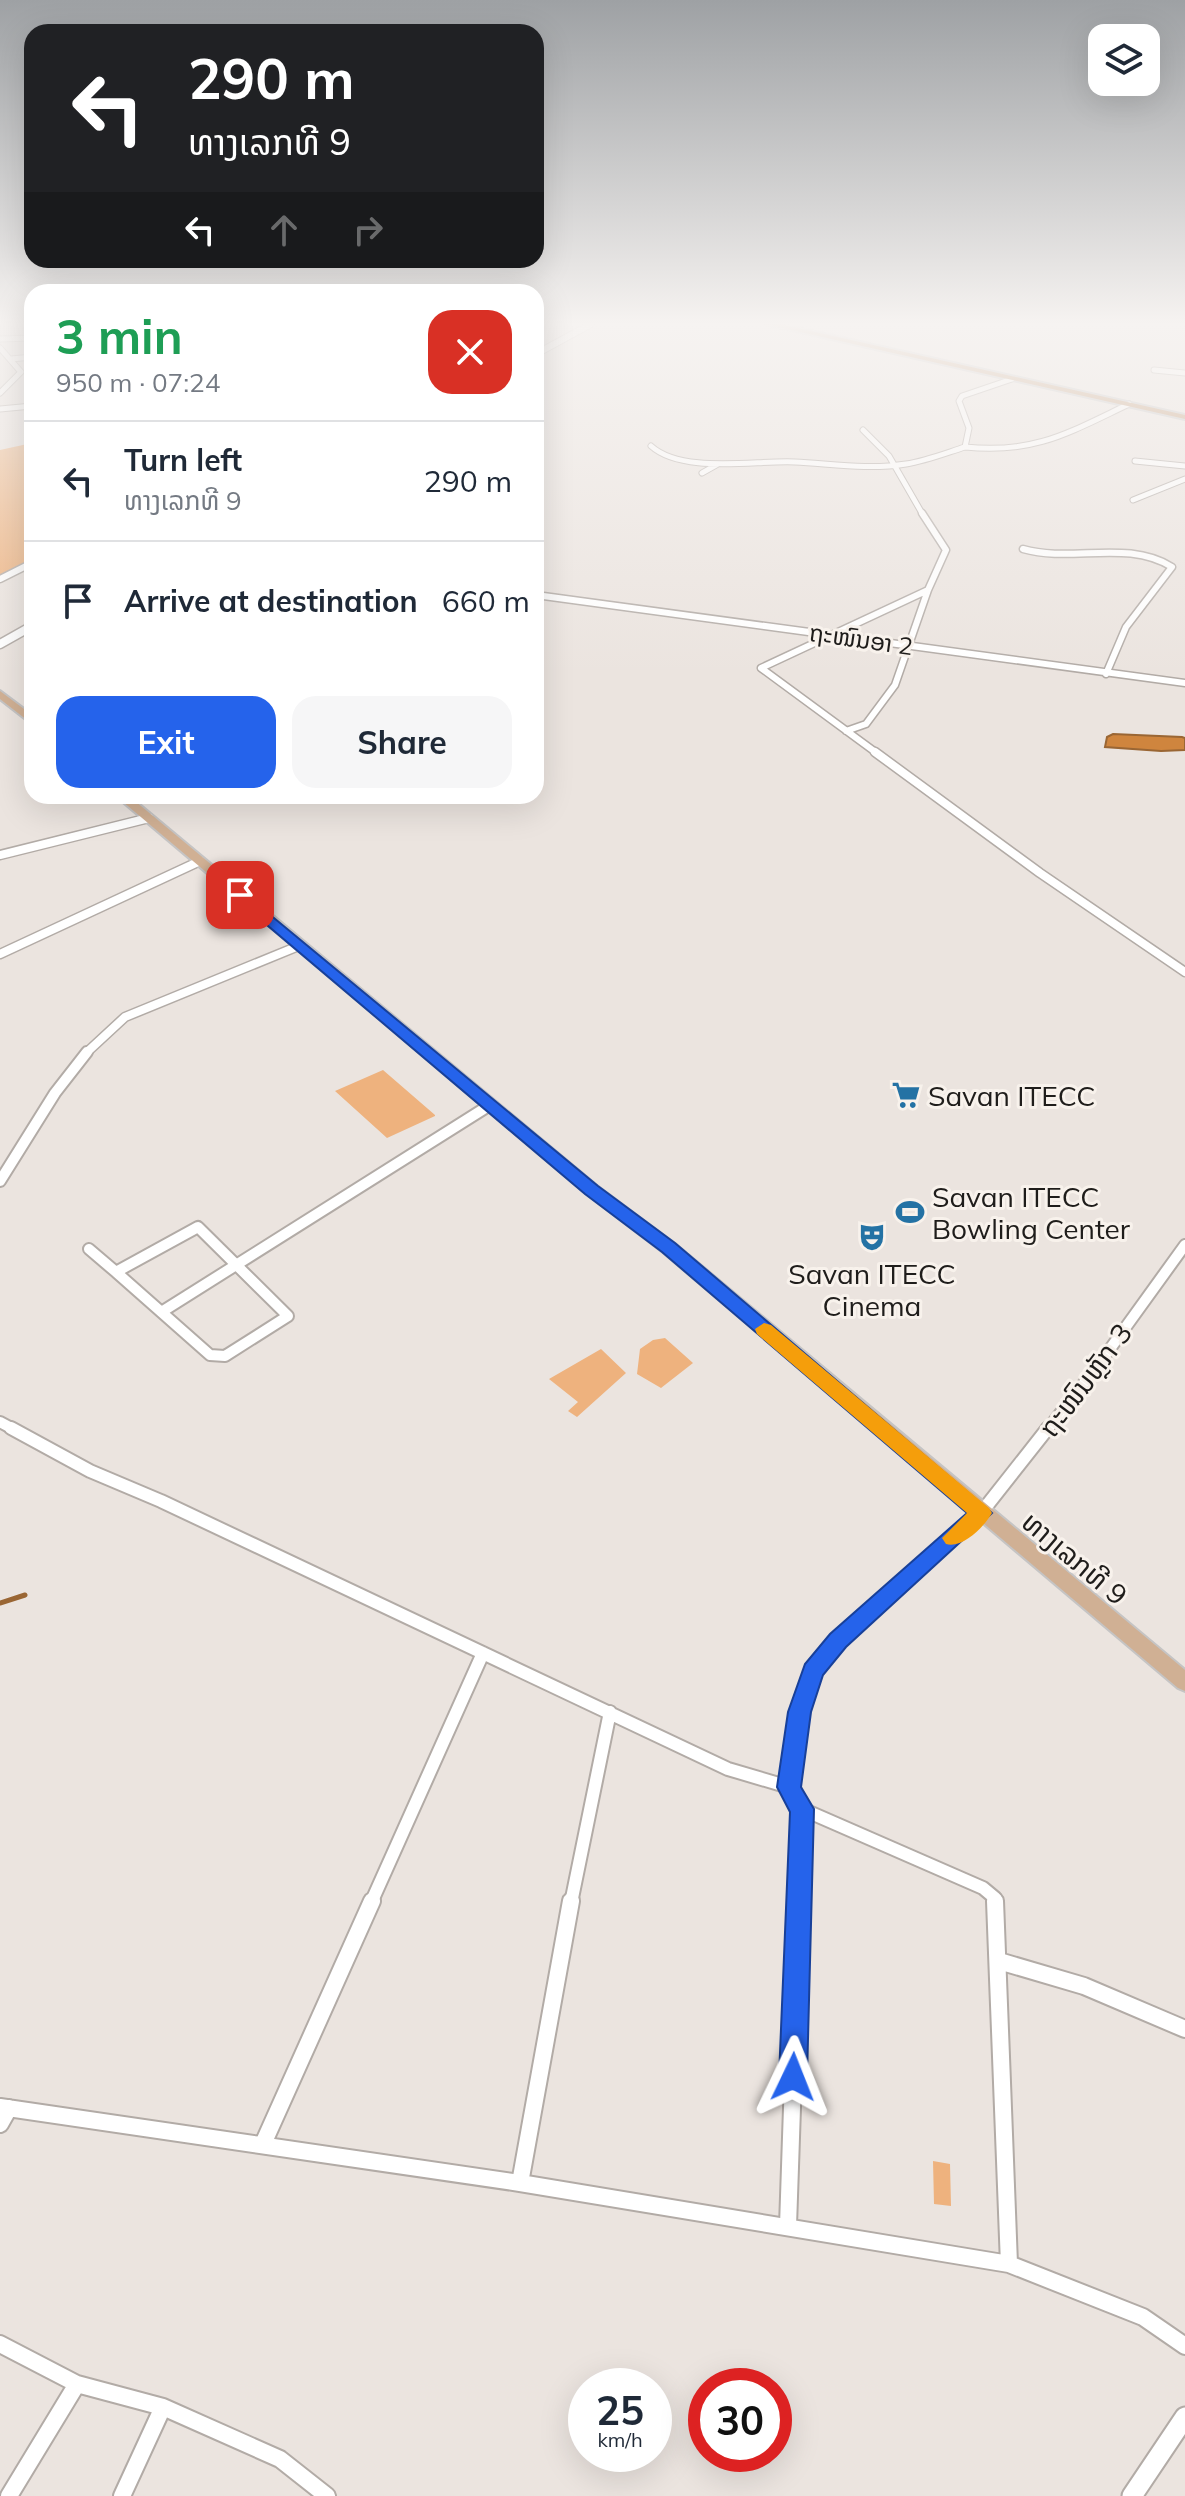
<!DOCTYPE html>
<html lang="en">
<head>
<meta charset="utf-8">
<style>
	:root { --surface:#fff; --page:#f6f6f7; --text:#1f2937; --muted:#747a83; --line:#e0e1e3; --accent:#2563eb }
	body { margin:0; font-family:Mulish,"Noto Sans Lao",sans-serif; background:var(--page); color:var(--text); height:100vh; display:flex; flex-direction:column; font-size:30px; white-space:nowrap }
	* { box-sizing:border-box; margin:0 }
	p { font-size:26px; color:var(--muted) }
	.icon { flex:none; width:44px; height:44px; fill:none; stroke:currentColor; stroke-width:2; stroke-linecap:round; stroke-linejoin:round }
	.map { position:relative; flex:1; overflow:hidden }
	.side { position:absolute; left:24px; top:284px; width:520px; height:520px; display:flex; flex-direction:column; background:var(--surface); border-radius:24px; box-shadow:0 8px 32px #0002 }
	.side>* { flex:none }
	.banner { position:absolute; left:24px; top:24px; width:520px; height:244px; border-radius:24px; box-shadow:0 8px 32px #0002; background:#202124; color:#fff; overflow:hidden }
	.tools { position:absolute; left:1088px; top:24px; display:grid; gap:16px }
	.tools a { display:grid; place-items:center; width:72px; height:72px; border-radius:16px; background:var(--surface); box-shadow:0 8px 32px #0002; font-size:40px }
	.speed { position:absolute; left:568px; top:2368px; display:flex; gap:16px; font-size:40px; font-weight:700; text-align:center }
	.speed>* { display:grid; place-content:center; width:104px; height:104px; border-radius:50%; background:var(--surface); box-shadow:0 8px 32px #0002; line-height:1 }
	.speed small { font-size:20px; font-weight:400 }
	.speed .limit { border:12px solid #d22; background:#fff; color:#111 }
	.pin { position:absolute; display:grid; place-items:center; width:68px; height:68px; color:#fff; margin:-34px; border-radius:16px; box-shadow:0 4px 12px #0006 }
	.me { position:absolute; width:88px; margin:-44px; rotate:2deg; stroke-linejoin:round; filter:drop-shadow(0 0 6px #0008) }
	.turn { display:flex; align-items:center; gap:28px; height:168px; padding:0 32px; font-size:36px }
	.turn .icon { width:104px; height:104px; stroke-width:2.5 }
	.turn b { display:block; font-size:56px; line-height:68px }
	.lanes { display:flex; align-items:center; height:76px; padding:0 32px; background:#0003; justify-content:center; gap:40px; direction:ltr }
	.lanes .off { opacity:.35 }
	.round { display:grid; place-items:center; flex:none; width:84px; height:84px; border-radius:24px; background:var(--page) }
	.overview { display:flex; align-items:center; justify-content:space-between; height:136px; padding:0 32px }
	h1 { font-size:48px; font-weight:700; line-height:60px; color:#1e9e55 }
	.button { display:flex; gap:16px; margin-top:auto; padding:16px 32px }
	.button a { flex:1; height:92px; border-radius:24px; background:var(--accent); color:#fff; font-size:32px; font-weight:700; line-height:92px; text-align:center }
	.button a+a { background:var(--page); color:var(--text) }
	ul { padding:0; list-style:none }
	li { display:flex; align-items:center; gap:24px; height:120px; padding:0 32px; border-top:2px solid var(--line) }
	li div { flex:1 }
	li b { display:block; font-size:30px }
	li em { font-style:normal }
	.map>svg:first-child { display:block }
</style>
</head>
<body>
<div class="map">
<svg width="1185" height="2496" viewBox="0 0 1185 2496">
	<rect width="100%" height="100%" fill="#ebe4df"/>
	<path fill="#eeb27e" d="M 32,443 L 32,561 L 0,577 L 0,450 Z
		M 383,1070 L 435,1115 L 435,1116 L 387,1138 L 335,1091 Z
		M 665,1338 L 693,1363 L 661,1388 L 637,1374 L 640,1349 L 653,1340 Z
		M 601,1349 L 626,1373 L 577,1417 L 568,1411 L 578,1402 L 549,1379 Z
		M 933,2161 L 950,2164 L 951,2206 L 934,2204 Z"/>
	<path fill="#cf853e" stroke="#9a6634" stroke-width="2" d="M 1113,734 L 1182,737 L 1185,738 L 1185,750 L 1161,751 L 1105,747 L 1107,737 Z"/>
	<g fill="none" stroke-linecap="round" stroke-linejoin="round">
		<path stroke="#9a6634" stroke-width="5" d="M 0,1603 L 25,1595"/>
		<defs>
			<path id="minor-far5" d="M 0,339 L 32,338
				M 0,348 L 21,372 L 0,393
				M 11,359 L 32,357
				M 1154,370 L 1185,373
				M 0,409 L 32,406
				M 863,430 L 889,456 L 923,515
				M 651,446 C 682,474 755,460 795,462 C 833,464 868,470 906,464 C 926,461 946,453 965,447 L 969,428 L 959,401 L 962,396 L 1012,379
				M 965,447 C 1035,454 1068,433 1129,404
				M 1135,461 L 1185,466
				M 702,473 L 718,464
				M 1133,500 L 1185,479"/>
			<path id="minor-far4" d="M 1023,549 C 1072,563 1127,539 1172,567 L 1126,627 L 1106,674
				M 0,579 L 32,563
				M 536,595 L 1185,683
				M 846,731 L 866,724 L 895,685 L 928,590 L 946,550 L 922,513
				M 878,754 L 761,668 L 928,590"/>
			<path id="minor-far3" d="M 875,752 L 1040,873 L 1185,972
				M 0,855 L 149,818
				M 0,954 L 200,861
				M 85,1054 L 125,1017 L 301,945"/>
			<path id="minor-far2" d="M 0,1181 L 55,1093 L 87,1052
				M 198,1227 L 288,1316 L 225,1356 L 210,1355 L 116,1272 Z
				M 89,1249 L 116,1272
				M 163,1311 L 490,1105
				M 0,1422 L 15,1430
				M 1047,1430 L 1102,1360 L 1185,1245"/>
			<path id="minor-far1" d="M 11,1428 L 90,1471 L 161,1501 L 728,1769 L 789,1787 L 802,1809 L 983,1888 L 995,1898 L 995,1903
				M 789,1787 L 800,1712 L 813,1671 L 838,1640 L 981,1513 L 1048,1428
				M 371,1903 L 483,1653
				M 571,1903 L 610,1712
				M 799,1903 L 802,1809"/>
			<path id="minor" d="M 995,1901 L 1009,2264
				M 999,1961 L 1084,1986 L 1185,2029
				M 0,2107 L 520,2183 L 1009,2264 L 1143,2317 L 1185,2346
				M 0,2124 L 9,2108
				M 263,2144 L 372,1901
				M 520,2183 L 571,1901
				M 788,2226 L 799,1901
				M 0,2344 L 77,2384 L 163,2407 L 280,2459 L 327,2496
				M 9,2496 L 77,2384
				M 122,2496 L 163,2407"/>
			<path id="tertiary-far2" d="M 536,354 L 591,324"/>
			<path id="tertiary-far1" d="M 0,644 L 32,626"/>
			<path id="tertiary" d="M 1132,2496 L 1185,2417"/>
			<path id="primary" d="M 0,691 L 32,715 L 32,724 L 0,699 Z
				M 116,796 L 129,796 L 597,1186 L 675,1244 L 1185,1670 L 1185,1691 L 1178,1688 L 663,1252 L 587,1194 Z"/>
			<path id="trunk" d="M 765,324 L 780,324 L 1185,415 L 1185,419 Z"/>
		</defs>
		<use href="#minor-far5" stroke="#b2aba6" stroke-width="7"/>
		<use href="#minor-far4" stroke="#b2aba6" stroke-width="9"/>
		<use href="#minor-far3" stroke="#b2aba6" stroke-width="11"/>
		<use href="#minor-far2" stroke="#b2aba6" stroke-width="14"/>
		<use href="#minor-far1" stroke="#b2aba6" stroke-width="16"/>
		<use href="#minor" stroke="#b2aba6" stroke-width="20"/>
		<use href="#tertiary-far2" stroke="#b2aba6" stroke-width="8"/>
		<use href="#tertiary-far1" stroke="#b2aba6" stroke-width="11"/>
		<use href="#tertiary" stroke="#b2aba6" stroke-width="23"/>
		<use href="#primary" stroke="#c5c4c4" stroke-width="4"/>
		<use href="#trunk" stroke="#c5c4c4" stroke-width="4"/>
		<use href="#minor-far5" stroke="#fff" stroke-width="5"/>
		<use href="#minor-far4" stroke="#fff" stroke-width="6"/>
		<use href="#minor-far3" stroke="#fff" stroke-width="8"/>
		<use href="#minor-far2" stroke="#fff" stroke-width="10"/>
		<use href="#minor-far1" stroke="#fff" stroke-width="12"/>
		<use href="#minor" stroke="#fff" stroke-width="16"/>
		<use href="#tertiary-far2" stroke="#fff" stroke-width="6"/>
		<use href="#tertiary-far1" stroke="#fff" stroke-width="8"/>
		<use href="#tertiary" stroke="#fff" stroke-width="19"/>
		<use href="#primary" fill="#d0b094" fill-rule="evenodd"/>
		<use href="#trunk" fill="#c09670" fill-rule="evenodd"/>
	</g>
	<linearGradient id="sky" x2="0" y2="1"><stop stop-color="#9ea1a4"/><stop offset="0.48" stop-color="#f6f3f1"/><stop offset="1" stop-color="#f6f3f1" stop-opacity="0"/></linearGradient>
	<rect width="1185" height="674" fill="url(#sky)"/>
	<path fill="#2563eb" stroke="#184099" stroke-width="2" d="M 240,890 L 598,1186 L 675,1243 L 992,1513 L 846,1647 L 823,1675 L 811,1712 L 801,1787 L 814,1809 L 807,2077 L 803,2087 L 793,2091 L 783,2087 L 779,2077 L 790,1812 L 777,1787 L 788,1712 L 805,1664 L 830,1634 L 967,1513 L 662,1252 L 585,1194 L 235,898 L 235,892 Z"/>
	<path fill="#f59e0b" d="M 764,1323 L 771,1325 L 989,1508 L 992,1513 C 984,1527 962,1549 946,1544 L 942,1538 L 967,1513 L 757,1334 L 755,1329 Z"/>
	<defs>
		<symbol id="supermarket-bare" viewBox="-9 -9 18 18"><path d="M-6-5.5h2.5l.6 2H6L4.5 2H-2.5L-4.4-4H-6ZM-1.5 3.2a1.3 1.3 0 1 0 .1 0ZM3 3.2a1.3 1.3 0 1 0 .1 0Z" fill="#2472a4" stroke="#f8f2ec" stroke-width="2.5" paint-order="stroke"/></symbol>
		<symbol id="stadium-bare" viewBox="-9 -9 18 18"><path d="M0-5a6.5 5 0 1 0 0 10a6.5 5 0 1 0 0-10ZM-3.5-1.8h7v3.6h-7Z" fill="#2472a4" stroke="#f8f2ec" stroke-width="2.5" paint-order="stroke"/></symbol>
		<symbol id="theatre-bare" viewBox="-9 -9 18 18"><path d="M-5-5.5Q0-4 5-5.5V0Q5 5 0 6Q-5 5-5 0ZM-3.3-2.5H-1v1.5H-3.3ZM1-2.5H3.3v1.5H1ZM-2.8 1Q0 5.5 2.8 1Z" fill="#2472a4" stroke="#f8f2ec" stroke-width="2.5" paint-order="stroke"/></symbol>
	</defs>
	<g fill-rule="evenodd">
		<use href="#supermarket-bare" x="886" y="1075" width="40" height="40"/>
		<use href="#stadium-bare" x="890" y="1192" width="40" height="40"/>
		<use href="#theatre-bare" x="852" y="1217" width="40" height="40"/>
	</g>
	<g text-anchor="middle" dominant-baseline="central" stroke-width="6" stroke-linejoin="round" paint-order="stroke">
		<g font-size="24" fill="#1f1d1b" stroke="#f8f2ec">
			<text transform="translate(861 639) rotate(8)">ຖະໜົນອາ 2</text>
		</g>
		<g font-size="28" fill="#1f1d1b" stroke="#f8f2ec" text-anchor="start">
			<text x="928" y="1095">Savan ITECC</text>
			<text x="932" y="1196">Savan ITECC<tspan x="932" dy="32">Bowling Center</tspan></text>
			<text x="872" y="1273" text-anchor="middle">Savan ITECC<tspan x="872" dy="32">Cinema</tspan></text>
		</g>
		<g font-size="28" fill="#1f1d1b" stroke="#f8f2ec">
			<text transform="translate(1085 1380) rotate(-53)">ຖະໜົນຫຼັກ 3</text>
			<text transform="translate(1075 1558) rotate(40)">ທາງເລກທີ 9</text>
		</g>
	</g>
</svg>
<div class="tools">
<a><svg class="icon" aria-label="layers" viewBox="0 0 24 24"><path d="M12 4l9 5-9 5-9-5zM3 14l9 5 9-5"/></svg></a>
</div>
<div class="speed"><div>25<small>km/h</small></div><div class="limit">30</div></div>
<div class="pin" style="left:240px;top:895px;background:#d93025"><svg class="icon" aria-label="arrive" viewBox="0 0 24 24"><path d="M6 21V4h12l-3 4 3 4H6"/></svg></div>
<svg class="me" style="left:793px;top:2077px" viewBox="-20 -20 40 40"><path d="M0-17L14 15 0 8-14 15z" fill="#2563eb" stroke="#fff" stroke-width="4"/></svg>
<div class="banner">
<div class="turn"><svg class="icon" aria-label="left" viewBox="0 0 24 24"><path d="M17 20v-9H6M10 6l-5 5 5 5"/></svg><div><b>290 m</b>ທາງເລກທີ 9</div></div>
<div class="lanes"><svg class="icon" aria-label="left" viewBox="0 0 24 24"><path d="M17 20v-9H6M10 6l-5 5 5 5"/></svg><svg class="icon off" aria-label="ahead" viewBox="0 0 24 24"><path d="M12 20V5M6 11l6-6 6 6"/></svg><svg class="icon off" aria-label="right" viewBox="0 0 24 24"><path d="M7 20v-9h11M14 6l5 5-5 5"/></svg></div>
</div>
<section class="side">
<div class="overview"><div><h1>3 min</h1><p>950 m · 07:24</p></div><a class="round" style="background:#d93025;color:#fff"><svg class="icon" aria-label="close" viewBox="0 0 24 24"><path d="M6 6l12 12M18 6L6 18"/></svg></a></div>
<ul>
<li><svg class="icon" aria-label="left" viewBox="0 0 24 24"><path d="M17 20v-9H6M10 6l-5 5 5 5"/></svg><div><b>Turn left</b><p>ທາງເລກທີ 9</p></div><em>290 m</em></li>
<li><svg class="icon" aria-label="arrive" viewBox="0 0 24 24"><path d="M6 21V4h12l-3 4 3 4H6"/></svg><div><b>Arrive at destination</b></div><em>660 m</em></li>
</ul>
<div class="button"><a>Exit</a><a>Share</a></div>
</section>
</div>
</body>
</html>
